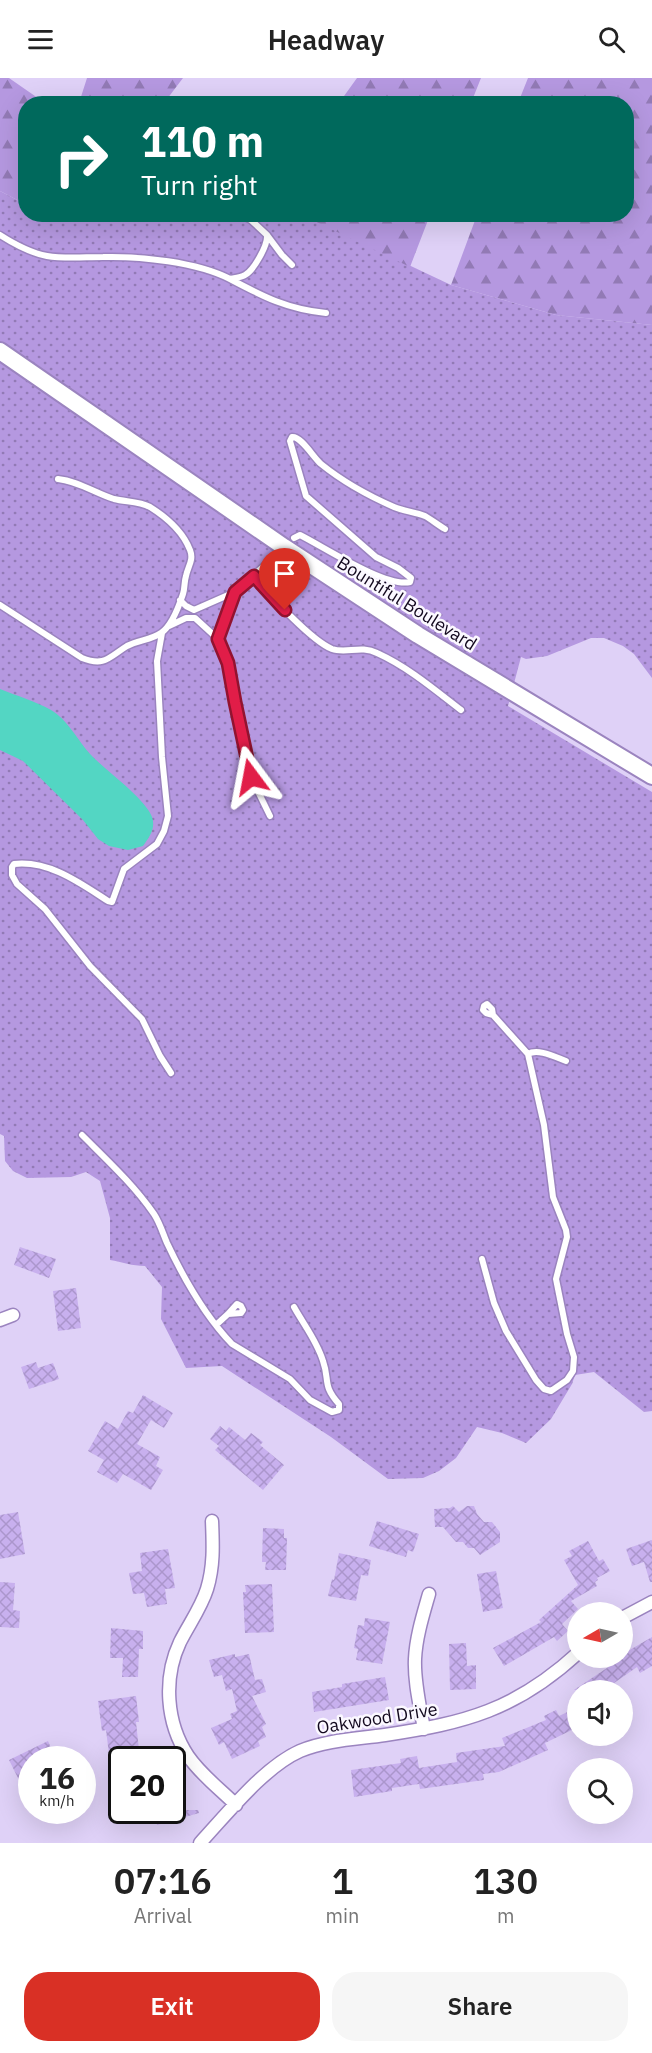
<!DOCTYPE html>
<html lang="en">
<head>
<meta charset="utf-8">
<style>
	:root { --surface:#fff; --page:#f6f6f6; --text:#222; --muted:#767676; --accent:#d93025 }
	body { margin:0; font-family:"IBM Plex Sans",sans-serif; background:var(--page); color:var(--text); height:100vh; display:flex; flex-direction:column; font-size:22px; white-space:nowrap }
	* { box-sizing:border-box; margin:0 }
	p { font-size:20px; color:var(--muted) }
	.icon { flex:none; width:33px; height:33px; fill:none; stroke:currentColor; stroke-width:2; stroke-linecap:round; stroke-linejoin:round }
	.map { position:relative; height:1765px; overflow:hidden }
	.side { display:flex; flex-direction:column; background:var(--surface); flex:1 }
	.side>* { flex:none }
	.top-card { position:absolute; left:18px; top:18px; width:616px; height:126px; border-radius:24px; box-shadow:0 6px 24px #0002; background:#00695c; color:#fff; overflow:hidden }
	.needle { width:39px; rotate:261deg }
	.tools { position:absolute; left:567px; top:1524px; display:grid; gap:12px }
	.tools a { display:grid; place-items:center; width:66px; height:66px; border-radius:50%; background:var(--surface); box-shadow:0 6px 24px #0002; font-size:30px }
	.speed { position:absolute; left:18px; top:1668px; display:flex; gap:12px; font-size:30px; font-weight:700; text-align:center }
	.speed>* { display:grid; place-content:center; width:78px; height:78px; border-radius:50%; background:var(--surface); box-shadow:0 6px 24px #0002; line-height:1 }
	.speed small { font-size:15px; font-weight:400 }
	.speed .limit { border:3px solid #111; border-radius:9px; background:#fff; color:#111 }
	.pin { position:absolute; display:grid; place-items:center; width:51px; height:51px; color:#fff; margin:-62px -26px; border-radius:50% 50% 50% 0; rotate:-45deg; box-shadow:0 0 6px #0007 }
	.pin .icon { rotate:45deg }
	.me { position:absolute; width:66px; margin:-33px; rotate:347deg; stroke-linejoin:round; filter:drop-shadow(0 0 4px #0008) }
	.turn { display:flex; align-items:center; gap:21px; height:126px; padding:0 24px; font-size:27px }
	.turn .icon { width:78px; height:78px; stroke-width:2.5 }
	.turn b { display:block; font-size:42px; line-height:51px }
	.eta { display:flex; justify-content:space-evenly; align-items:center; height:102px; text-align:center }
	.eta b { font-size:36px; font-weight:600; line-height:42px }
	.primary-button { display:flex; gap:12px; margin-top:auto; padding:12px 24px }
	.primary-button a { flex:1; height:69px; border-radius:24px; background:var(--accent); color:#fff; font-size:24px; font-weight:600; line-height:69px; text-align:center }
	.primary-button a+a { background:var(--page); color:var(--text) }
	header { display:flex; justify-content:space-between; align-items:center; height:78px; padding:0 24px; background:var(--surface); font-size:27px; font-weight:600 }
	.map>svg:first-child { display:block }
</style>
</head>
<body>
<header><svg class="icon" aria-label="menu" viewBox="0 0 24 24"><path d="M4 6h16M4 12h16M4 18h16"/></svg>Headway<svg class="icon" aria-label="search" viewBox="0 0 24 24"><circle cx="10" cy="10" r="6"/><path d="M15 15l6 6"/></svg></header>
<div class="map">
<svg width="652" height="1765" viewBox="0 0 652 1765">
	<defs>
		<pattern id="grass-dots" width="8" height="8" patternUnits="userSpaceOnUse" patternTransform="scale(1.5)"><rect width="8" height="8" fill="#b598e0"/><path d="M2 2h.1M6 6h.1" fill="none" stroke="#927ab5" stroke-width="1.8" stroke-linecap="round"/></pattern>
		<pattern id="forest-firs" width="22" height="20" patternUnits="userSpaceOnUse" patternTransform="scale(1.5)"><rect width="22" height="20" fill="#b598e0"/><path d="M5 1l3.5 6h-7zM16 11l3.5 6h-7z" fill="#927ab5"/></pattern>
		<pattern id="building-cross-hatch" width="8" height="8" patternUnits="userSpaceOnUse" patternTransform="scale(1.5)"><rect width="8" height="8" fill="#c8b0ee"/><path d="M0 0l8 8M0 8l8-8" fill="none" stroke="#ab96cc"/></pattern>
	</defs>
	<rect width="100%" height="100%" fill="#dfd1f7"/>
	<path fill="url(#grass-dots)" d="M 0,113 L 25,126 L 26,136 L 45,137 L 53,140 L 56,136 L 303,137 L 451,207 L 556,237 L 652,247 L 652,600 L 634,576 L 623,568 L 604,560 L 591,560 L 547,578 L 526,581 L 521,579 L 508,628 L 652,714 L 652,1333 L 644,1334 L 594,1294 L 575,1297 L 572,1306 L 551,1341 L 526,1365 L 502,1355 L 477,1349 L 456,1380 L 439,1393 L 423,1400 L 388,1401 L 331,1359 L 222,1288 L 186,1290 L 161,1241 L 162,1209 L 145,1188 C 132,1188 122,1184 110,1182 L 110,1140 L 100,1103 L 86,1094 L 71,1099 L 27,1100 L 13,1093 L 5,1083 L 4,1058 L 0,1056 Z"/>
	<path fill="url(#forest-firs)" d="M 0,0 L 9,0 L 45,25 L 26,26 L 25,126 L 0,113 Z
		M 87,0 L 183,0 L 164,25 L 79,25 Z
		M 357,0 L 481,0 L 471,25 L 339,25 Z
		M 528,0 L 652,0 L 652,247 L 556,237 L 451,207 L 477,137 L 627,136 L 627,26 L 518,25 Z
		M 302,137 L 430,137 L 410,189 Z"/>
	<path fill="#53d6c3" d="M 0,611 C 17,618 35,623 51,632 C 68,642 78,663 91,677 C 105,692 145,720 152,739 C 156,751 149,759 143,768 L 128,772 L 109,768 L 98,761 L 83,742 L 23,683 L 0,672 Z"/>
	<path fill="url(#building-cross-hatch)" d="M 20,1169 L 56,1181 L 49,1200 L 14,1187 Z
		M 76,1210 L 81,1250 L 58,1253 L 53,1213 Z
		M 36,1284 L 38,1290 L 53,1285 L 59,1301 L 29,1311 L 21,1289 Z
		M 143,1317 L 173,1335 L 164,1350 L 151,1342 L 137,1366 L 160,1379 L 156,1388 L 163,1392 L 151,1412 L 123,1396 L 117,1405 L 97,1394 L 104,1382 L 88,1373 L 105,1343 L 118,1351 L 128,1333 L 133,1335 Z
		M 220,1348 L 226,1353 L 229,1349 L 245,1362 L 251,1355 L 263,1364 L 260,1367 L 284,1387 L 263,1412 L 215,1372 L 219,1368 L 210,1361 Z
		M 453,1428 L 459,1434 L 467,1428 L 474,1428 L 477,1436 L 484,1444 L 492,1444 L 500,1454 L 500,1464 L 480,1477 L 474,1470 L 468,1470 L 463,1464 L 456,1464 L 443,1449 L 435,1449 L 434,1431 L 450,1430 Z
		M 18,1434 L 25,1476 L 0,1481 L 0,1437 Z
		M 377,1443 L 419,1456 L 413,1474 L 408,1472 L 406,1479 L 369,1468 Z
		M 263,1450 L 284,1451 L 284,1460 L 287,1460 L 286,1492 L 265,1492 L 266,1484 L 262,1484 Z
		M 652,1462 L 652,1504 L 650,1504 L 644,1484 L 632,1488 L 626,1471 Z
		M 588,1463 L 599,1483 L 603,1481 L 610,1493 L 597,1500 L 598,1502 L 595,1504 L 597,1508 L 571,1523 L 578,1531 L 562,1546 L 568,1553 L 557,1563 L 554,1559 L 504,1588 L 493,1570 L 541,1544 L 539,1542 L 578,1507 L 564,1482 L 572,1478 L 569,1473 Z
		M 168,1471 L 175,1510 L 165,1511 L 167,1526 L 147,1529 L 144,1515 L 133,1516 L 129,1495 L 142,1493 L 140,1475 Z
		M 339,1475 L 371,1482 L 368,1498 L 361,1497 L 356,1523 L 328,1518 L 332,1501 L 334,1502 Z
		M 496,1493 L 503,1530 L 483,1534 L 477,1496 Z
		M 0,1504 L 15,1505 L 13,1532 L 20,1533 L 19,1550 L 0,1549 Z
		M 272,1506 L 274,1554 L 245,1555 L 243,1514 L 246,1514 L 245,1507 Z
		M 365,1540 L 390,1544 L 382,1586 L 356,1582 L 358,1571 L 354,1570 L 358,1547 L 364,1548 Z
		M 111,1550 L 143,1553 L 143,1571 L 139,1571 L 138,1599 L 122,1599 L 123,1580 L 110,1580 Z
		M 652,1559 L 652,1588 L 640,1595 L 637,1589 L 604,1612 L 574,1612 L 622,1580 L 628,1573 Z
		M 466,1565 L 467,1588 L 476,1587 L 476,1611 L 450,1612 L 449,1566 Z
		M 235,1576 L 235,1579 L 249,1576 L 255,1602 L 262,1601 L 266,1614 L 252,1618 L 266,1646 L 262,1649 L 266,1659 L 258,1663 L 260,1668 L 232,1681 L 224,1664 L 219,1667 L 211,1650 L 232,1641 L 230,1636 L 237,1633 L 232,1611 L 226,1613 L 222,1597 L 214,1599 L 209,1582 Z
		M 385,1599 L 389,1622 L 314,1634 L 312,1614 L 342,1609 L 342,1606 Z
		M 136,1618 L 139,1644 L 136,1644 L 139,1672 L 109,1676 L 106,1652 L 102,1653 L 98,1623 Z
		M 578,1629 L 578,1649 L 545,1665 L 548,1672 L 499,1694 L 483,1696 L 484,1702 L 420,1711 L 419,1706 L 392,1710 L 392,1713 L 354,1719 L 351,1692 L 401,1685 L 400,1681 L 417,1678 L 419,1690 L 457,1684 L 456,1675 L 505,1668 L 502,1660 L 546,1642 L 544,1638 L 556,1632 L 559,1638 Z
		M 48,1663 L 56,1682 L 32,1682 L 32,1728 L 9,1682 Z
		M 153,1732 L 198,1732 L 199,1735 L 157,1747 Z"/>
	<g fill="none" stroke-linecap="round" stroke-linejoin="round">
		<defs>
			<path id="service" d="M 240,136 L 251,142 L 267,157
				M 0,157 C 14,166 31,175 47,178 C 65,181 84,179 103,179 C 140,178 197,184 230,201 C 235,200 242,199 245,197 C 254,192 268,167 267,157 L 282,177 L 292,187
				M 230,201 C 264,219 287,231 326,235
				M 294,460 L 300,457 C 324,469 386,510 410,504 L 411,500 L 398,490 L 376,479 L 306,418 L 290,363 L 292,359 C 301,358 313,379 321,386 C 342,403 369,418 394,429 C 403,433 415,434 425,438 C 432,442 438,447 445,451
				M 254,498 C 268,516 312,563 332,571 C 346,576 361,567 377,575 C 408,589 435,612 461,632
				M 235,514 L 273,480
				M 0,527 L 82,580 C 105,589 109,579 127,568 C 138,562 151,562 161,555 C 172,548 179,528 183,516 C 185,510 184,504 186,498 C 188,488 194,482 190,472 C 183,454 166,439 150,429 C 139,423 126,424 114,421 C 95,415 78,403 58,401
				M 169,548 L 186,540 L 195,540 L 218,561 L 235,514 L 194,532 L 186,528 L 180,522
				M 162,555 L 157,583 L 162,679 L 168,738 L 164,753 L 157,766 L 124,791 L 112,824 L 108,823 C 80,805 49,782 14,786 L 12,789 L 12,797 L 17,806 L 45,831 L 90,888 L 142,941 L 160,978 L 171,995
				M 218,561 L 229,585 L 235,624 L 251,699 L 270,738
				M 493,937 L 492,931 L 487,926 L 484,928 L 483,932 L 486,935 L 493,937 L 528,976 C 538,970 555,979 566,983
				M 82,1057 C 107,1082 134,1107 154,1136 C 160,1145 163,1156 167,1165 C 184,1201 205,1238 232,1266 L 290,1301 L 310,1322 L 332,1334 L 339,1332 L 339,1326 C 322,1307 330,1303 323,1283 C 317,1263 304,1247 294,1229
				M 482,1181 L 494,1225 L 506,1253 L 536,1302 L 544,1311 L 551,1313 L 567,1302 L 573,1293 L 574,1279 L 567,1256 L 556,1201 L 567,1159 L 566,1152 L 553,1119 L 544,1047 L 528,976
				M 216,1247 L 228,1236 L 241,1235 L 243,1232 L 241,1228 L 237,1226 L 228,1236"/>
			<path id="minor" d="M 0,1242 L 13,1237
				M 212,1443 C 213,1467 214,1488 207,1511 C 201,1530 189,1546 180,1564 C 163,1600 166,1645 188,1678 C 201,1697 220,1711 236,1727
				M 622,1540 L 652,1524
				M 424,1651 C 420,1628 414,1604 415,1581 C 416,1559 423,1537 429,1516
				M 200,1765 C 227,1736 264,1689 300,1673 C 326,1662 357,1661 385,1657 C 465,1645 516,1632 578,1575"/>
			<path id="secondary" d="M 0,273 L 284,469 L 418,557 L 652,698"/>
		</defs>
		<use href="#service" stroke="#9b84bf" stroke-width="9"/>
		<use href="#minor" stroke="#9b84bf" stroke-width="15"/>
		<use href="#secondary" stroke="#9b84bf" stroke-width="20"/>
		<use href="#service" stroke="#fff" stroke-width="6"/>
		<use href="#minor" stroke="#fff" stroke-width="12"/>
		<use href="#secondary" stroke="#fff" stroke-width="16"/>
	</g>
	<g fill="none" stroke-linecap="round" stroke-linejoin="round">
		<defs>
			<path id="route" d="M 251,699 L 235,624 L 228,585 L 218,561 L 235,514 L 254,498 L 285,532"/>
		</defs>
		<use href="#route" stroke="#92132f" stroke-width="15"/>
		<use href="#route" stroke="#e11d48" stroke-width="10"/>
	</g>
	<g text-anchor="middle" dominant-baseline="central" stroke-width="5" stroke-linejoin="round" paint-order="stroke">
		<g font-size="18" fill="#12081e" stroke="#fbf8ff">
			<text transform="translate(407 525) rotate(32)">Bountiful Boulevard</text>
			<text transform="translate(377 1640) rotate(-9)">Oakwood Drive</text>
		</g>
	</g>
</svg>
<div class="tools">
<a><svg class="needle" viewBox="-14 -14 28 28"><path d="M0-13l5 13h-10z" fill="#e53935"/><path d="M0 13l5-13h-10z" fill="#767676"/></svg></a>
<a><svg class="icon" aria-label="sound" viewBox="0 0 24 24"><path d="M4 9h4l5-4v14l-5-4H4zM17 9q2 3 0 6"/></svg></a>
<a><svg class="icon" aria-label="search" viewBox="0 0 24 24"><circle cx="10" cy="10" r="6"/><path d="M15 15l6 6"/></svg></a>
</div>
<div class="speed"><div>16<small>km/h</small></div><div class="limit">20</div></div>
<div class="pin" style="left:285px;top:532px;background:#d93025"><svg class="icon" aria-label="arrive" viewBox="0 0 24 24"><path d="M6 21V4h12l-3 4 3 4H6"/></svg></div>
<svg class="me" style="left:251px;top:699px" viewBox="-20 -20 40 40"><path d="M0-17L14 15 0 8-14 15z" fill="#e11d48" stroke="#fff" stroke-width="4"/></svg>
<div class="top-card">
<div class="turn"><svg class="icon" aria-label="right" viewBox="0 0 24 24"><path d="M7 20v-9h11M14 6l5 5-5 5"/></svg><div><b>110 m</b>Turn right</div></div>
</div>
</div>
<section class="side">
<div class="eta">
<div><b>07:16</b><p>Arrival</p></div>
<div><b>1</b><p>min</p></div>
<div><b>130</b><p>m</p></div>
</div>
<div class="primary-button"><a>Exit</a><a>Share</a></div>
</section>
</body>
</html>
